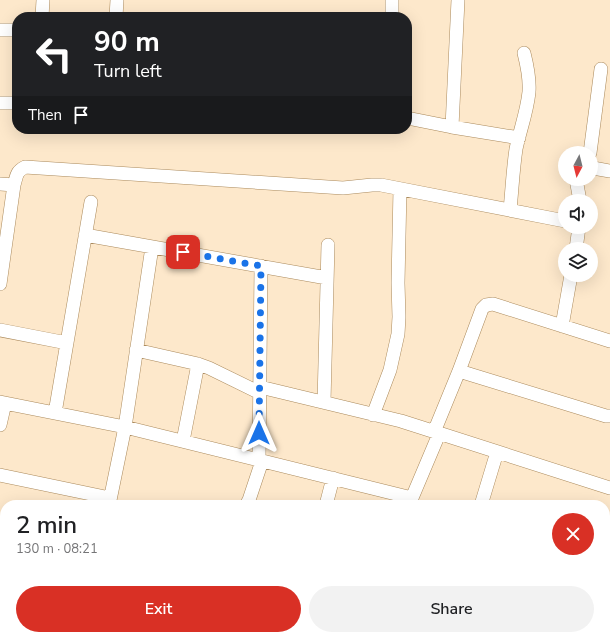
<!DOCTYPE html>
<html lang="en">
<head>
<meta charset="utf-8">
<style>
	:root { --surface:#fff; --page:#f2f2f2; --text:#202124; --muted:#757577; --accent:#d93025 }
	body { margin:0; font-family:"Nunito Sans",sans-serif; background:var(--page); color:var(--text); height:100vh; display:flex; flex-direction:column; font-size:15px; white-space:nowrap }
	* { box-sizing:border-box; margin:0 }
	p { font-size:13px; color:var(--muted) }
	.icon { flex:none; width:22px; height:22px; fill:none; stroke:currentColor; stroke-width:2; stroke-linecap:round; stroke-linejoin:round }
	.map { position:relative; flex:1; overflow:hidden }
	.drawer { position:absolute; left:0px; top:500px; width:610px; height:140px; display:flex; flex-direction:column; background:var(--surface); border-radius:16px 16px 0 0; box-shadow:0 4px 16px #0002 }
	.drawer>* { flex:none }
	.top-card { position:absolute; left:12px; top:12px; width:400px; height:122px; border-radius:16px; box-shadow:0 4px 16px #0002; background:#202124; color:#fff; overflow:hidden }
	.needle { width:26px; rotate:187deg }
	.fabs { position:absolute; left:558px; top:146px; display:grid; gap:8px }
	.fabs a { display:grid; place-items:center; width:40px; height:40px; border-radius:50%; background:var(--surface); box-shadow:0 4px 16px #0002; font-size:20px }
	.pin { position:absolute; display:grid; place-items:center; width:34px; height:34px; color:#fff; margin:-17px; border-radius:8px; box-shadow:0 2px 6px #0006 }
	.me { position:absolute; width:44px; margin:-22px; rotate:0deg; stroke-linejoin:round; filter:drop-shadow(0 0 3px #0008) }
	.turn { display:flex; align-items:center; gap:14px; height:84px; padding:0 16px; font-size:18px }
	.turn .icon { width:52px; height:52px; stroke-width:2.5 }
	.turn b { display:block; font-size:28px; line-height:34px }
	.then { display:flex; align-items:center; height:38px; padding:0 16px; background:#0003; gap:8px; font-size:15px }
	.round { display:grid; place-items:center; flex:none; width:42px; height:42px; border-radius:21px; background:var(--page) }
	.head { display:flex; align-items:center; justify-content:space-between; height:68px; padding:0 16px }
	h1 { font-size:24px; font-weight:600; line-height:30px }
	.primary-button { display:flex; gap:8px; margin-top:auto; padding:8px 16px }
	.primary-button a { flex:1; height:46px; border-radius:24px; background:var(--accent); color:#fff; font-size:16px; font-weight:600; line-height:46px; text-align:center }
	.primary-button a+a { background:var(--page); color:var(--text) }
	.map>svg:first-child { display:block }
</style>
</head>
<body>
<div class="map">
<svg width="610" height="640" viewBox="0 0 610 640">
	<rect width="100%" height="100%" fill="#fde8cb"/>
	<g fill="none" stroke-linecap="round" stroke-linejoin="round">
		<defs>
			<path id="minor" d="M 42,17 L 43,0
				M 116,17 L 117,0
				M 392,17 L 392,0
				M 0,30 L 17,30
				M 0,103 L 17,103
				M 407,118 L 452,127 L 519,138
				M 452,127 L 458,0
				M 590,153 L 601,69
				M 591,166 L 593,168 L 610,171
				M 576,179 L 580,201
				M 0,184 L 14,185
				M 510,210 C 512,190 513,169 516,149 C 520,130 527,112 529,92 C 530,79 527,65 524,53
				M 85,235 L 327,278
				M 576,249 L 579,227
				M 0,284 L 14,185 C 17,175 16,172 25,167 L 343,188 L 372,185 L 381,185 L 565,221
				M 562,326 L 571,275
				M 0,330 L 67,343
				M 136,350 L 198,364 L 209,368 L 260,393
				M 459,371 L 606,416 L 610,416
				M 260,387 L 401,421 L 610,488
				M 0,402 L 125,427 L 412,498
				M 324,402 L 328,245
				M 55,413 L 91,202
				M 373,415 L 390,370 L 398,334 L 399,317 L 398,283 L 400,189
				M 0,425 L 5,403
				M 434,432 L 459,371 L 482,309 L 486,305 L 493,304 L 610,341
				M 183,441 L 198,364
				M 259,460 L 261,266
				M 0,475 L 110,498
				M 109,505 L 125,427 L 152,247
				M 246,505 L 249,500 L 262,461
				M 326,505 L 333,478
				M 409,505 L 439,434
				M 481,505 L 497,452
				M 605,545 L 610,526
				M 0,560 L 5,561
				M 412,635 L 423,640
				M 81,640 L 82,635
				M 207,640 L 208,635
				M 291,640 L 293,635
				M 361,640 L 363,635"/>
		</defs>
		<use href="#minor" stroke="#ab8a5c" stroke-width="14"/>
		<use href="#minor" stroke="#fff" stroke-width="13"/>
	</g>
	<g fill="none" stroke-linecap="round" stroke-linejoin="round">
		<path stroke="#1a73e8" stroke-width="7" stroke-dasharray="0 12.6" d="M 183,252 L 261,266 L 259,433"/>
	</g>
</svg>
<div class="fabs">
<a><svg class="needle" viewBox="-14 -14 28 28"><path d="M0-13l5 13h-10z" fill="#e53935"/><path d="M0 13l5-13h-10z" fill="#757577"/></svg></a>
<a><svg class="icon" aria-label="sound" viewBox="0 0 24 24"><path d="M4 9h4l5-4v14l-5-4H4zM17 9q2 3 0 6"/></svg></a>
<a><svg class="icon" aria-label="layers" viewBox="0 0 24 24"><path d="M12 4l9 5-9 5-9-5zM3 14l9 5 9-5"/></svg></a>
</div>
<div class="pin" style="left:183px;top:252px;background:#d93025"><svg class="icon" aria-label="arrive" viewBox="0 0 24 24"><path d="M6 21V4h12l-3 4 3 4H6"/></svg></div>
<svg class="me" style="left:259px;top:433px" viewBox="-20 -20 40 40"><path d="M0-17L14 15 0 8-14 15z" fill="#1a73e8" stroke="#fff" stroke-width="4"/></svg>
<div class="top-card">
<div class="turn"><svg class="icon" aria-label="left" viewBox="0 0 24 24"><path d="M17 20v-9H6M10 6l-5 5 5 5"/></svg><div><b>90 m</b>Turn left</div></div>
<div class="then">Then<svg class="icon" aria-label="arrive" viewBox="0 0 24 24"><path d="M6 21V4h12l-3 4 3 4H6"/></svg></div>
</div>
<section class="drawer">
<div class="head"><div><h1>2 min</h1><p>130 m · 08:21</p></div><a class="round" style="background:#d93025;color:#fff"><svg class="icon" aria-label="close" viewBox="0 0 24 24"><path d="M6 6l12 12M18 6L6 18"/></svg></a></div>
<div class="primary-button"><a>Exit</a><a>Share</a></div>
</section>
</div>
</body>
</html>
